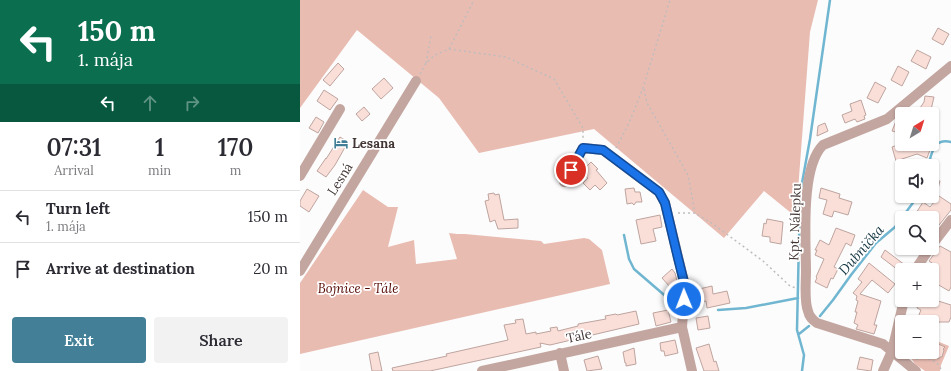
<!DOCTYPE html>
<html lang="en">
<head>
<meta charset="utf-8">
<style>
	:root { --surface:#fff; --page:#f2f2f3; --text:#2b2b33; --muted:#7c7c81; --line:#e1e1e2; --accent:#438097 }
	body { margin:0; font-family:Lora,serif; background:var(--page); color:var(--text); height:100vh; display:flex; flex-direction:column; font-size:15px; white-space:nowrap }
	* { box-sizing:border-box; margin:0 }
	p { font-size:13px; color:var(--muted) }
	.icon { flex:none; width:22px; height:22px; fill:none; stroke:currentColor; stroke-width:2; stroke-linecap:round; stroke-linejoin:round }
	.map { position:relative; flex:1; overflow:hidden }
	.drawer { display:flex; flex-direction:column; background:var(--surface); width:300px }
	.drawer>* { flex:none }
	.guide { background:#0b6e4f; color:#fff; overflow:hidden }
	.needle { width:26px; rotate:38deg }
	.buttons { position:absolute; left:595px; top:107px; display:grid; gap:8px }
	.buttons a { display:grid; place-items:center; width:44px; height:44px; border-radius:4px; background:var(--surface); box-shadow:0 1px 3px #0004; font-size:20px }
	.pin { position:absolute; display:grid; place-items:center; width:34px; height:34px; color:#fff; margin:-17px; border:2px solid #fff; border-radius:50%; box-shadow:0 1px 4px #0007 }
	.me { position:absolute; width:44px; margin:-22px; rotate:359deg; stroke-linejoin:round; filter:drop-shadow(0 0 3px #0008) }
	.turn { display:flex; align-items:center; gap:14px; height:84px; padding:0 12px; font-size:18px }
	.turn .icon { width:52px; height:52px; stroke-width:2.5 }
	.turn b { display:block; font-size:28px; line-height:34px }
	.lanes { display:flex; align-items:center; height:38px; padding:0 12px; background:#0003; justify-content:center; gap:20px; direction:ltr }
	.lanes .off { opacity:.35 }
	.eta { display:flex; justify-content:space-evenly; align-items:center; height:68px; text-align:center }
	.eta b { font-size:24px; font-weight:600; line-height:28px }
	.action { display:flex; gap:8px; margin-top:auto; padding:8px 12px }
	.action a { flex:1; height:46px; border-radius:4px; background:var(--accent); color:#fff; font-size:16px; font-weight:600; line-height:46px; text-align:center }
	.action a+a { background:var(--page); color:var(--text) }
	ul { padding:0; list-style:none }
	li { display:flex; align-items:center; gap:12px; height:52px; padding:0 12px; border-top:1px solid var(--line) }
	li div { flex:1 }
	li b { display:block; font-size:15px }
	li em { font-style:normal }
	main { display:flex; flex:1; min-height:0 }
	.map>svg:first-child { display:block }
</style>
</head>
<body>
<main>
<section class="drawer">
<div class="guide">
<div class="turn"><svg class="icon" aria-label="left" viewBox="0 0 24 24"><path d="M17 20v-9H6M10 6l-5 5 5 5"/></svg><div><b>150 m</b>1. mája</div></div>
<div class="lanes"><svg class="icon" aria-label="left" viewBox="0 0 24 24"><path d="M17 20v-9H6M10 6l-5 5 5 5"/></svg><svg class="icon off" aria-label="ahead" viewBox="0 0 24 24"><path d="M12 20V5M6 11l6-6 6 6"/></svg><svg class="icon off" aria-label="right" viewBox="0 0 24 24"><path d="M7 20v-9h11M14 6l5 5-5 5"/></svg></div>
</div>
<div class="eta">
<div><b>07:31</b><p>Arrival</p></div>
<div><b>1</b><p>min</p></div>
<div><b>170</b><p>m</p></div>
</div>
<ul>
<li><svg class="icon" aria-label="left" viewBox="0 0 24 24"><path d="M17 20v-9H6M10 6l-5 5 5 5"/></svg><div><b>Turn left</b><p>1. mája</p></div><em>150 m</em></li>
<li><svg class="icon" aria-label="arrive" viewBox="0 0 24 24"><path d="M6 21V4h12l-3 4 3 4H6"/></svg><div><b>Arrive at destination</b></div><em>20 m</em></li>
</ul>
<div class="action"><a>Exit</a><a>Share</a></div>
</section>
<div class="map">
<svg width="651" height="371" viewBox="0 0 651 371">
	<rect width="100%" height="100%" fill="#fcfcfc"/>
	<path fill="#e9bcb2" d="M 0,0 L 518,0 L 510,32 L 496,217 L 464,191 L 424,238 L 294,129 L 179,153 L 139,98 L 57,30 L 0,108 Z
		M 63,190 L 88,207 L 98,207 L 88,247 L 114,240 L 116,264 L 157,259 L 149,233 L 157,234 L 165,234 L 241,241 L 244,244 L 284,238 L 289,239 L 302,250 L 310,284 L 0,354 L 0,283 Z
		M 632,339 L 649,346 L 641,365 L 640,371 L 625,371 L 615,364 L 607,352 L 632,352 Z"/>
	<g fill="none" stroke-linecap="round" stroke-linejoin="round">
		<path stroke="#70b6d1" stroke-width="2.5" d="M 628,166 C 632,153 633,138 651,142
			M 324,235 L 329,259 L 334,269 L 370,300
			M 418,310 L 446,308 L 498,298
			M 520,316 L 533,300 L 551,275 L 576,243 L 595,227 L 618,196
			M 499,334 L 509,326
			M 502,371 L 504,355 L 497,330 L 500,194 L 510,139 L 530,0"/>
	</g>
	<path fill="#fadfd9" stroke="#bea49f" d="M 638,28 L 649,34 L 643,45 L 632,39 Z
		M 617,50 L 631,57 L 626,69 L 611,61 Z
		M 38,63 L 44,69 L 30,86 L 23,80 Z
		M 598,66 L 609,72 L 602,86 L 591,80 Z
		M 84,78 L 93,88 L 81,99 L 72,89 Z
		M 575,82 L 586,88 L 578,103 L 567,98 Z
		M 24,90 L 38,99 L 30,110 L 17,101 Z
		M 625,96 L 634,97 L 630,114 L 616,114 L 624,102 Z
		M 561,100 L 566,115 L 564,116 L 565,119 L 557,122 L 555,119 L 545,123 L 542,115 L 552,111 L 550,104 Z
		M 64,107 L 70,114 L 62,121 L 56,114 Z
		M 16,117 L 24,122 L 18,133 L 9,128 Z
		M 596,121 L 602,123 L 600,133 L 592,131 Z
		M 525,123 L 528,131 L 517,136 L 518,126 Z
		M 40,137 L 48,142 L 35,165 L 26,177 L 17,171 L 26,158 L 26,159 Z
		M 600,144 L 622,144 L 631,147 L 627,158 L 617,154 L 596,161 L 592,147 Z
		M 291,162 L 298,169 L 296,170 L 307,183 L 300,190 L 295,185 L 290,190 L 283,183 L 288,178 L 281,172 Z
		M 632,179 L 640,181 L 638,189 L 632,187 Z
		M 334,188 L 335,192 L 340,192 L 342,202 L 336,202 L 334,205 L 332,203 L 327,204 L 325,189 Z
		M 521,188 L 540,194 L 539,198 L 552,202 L 548,215 L 534,211 L 532,217 L 523,214 L 527,200 L 519,198 Z
		M 7,189 L 19,196 L 9,212 L 0,206 L 0,201 Z
		M 194,193 L 195,195 L 199,194 L 204,220 L 218,219 L 218,228 L 198,229 L 195,220 L 190,222 L 185,201 L 189,200 L 188,194 Z
		M 639,196 L 651,204 L 651,210 L 632,234 L 632,218 L 613,218 L 623,202 L 630,207 Z
		M 360,215 L 362,227 L 353,229 L 356,241 L 341,244 L 336,220 Z
		M 467,219 L 483,222 L 481,244 L 470,242 L 470,237 L 462,236 L 464,223 L 466,224 Z
		M 536,228 L 555,235 L 551,246 L 546,243 L 534,267 L 538,269 L 533,279 L 531,278 L 527,288 L 515,282 L 517,278 L 516,277 L 524,259 L 515,255 L 517,250 L 515,250 L 520,240 L 529,245 Z
		M 640,246 L 651,252 L 651,287 L 649,291 L 637,284 L 632,292 L 632,263 L 629,261 Z
		M 585,250 L 609,268 L 609,270 L 598,270 L 581,257 Z
		M 569,263 L 595,284 L 588,293 L 572,280 L 560,294 L 581,301 L 574,325 L 577,325 L 574,334 L 556,329 L 558,325 L 554,323 L 557,312 L 555,312 L 558,301 L 556,300 L 557,296 L 553,293 L 562,282 L 558,279 Z
		M 372,269 L 375,273 L 377,281 L 370,287 L 362,278 Z
		M 412,286 L 413,294 L 427,291 L 430,303 L 407,308 L 406,301 L 401,302 L 399,289 Z
		M 620,300 L 635,300 L 651,305 L 651,317 L 649,322 L 639,322 L 632,339 L 632,322 L 616,322 L 621,310 L 617,308 Z
		M 368,310 L 371,322 L 356,326 L 353,313 Z
		M 336,311 L 339,324 L 250,345 L 240,343 L 241,347 L 130,371 L 93,371 L 92,368 L 147,356 L 146,354 L 208,340 L 204,325 L 216,323 L 215,320 L 223,319 L 226,334 L 236,332 L 236,334 L 251,331 L 250,328 L 257,327 L 258,331 L 278,326 L 278,324 L 306,319 L 305,316 L 316,314 L 317,315 Z
		M 408,316 L 410,328 L 398,330 L 396,318 Z
		M 375,340 L 378,353 L 365,356 L 364,351 L 361,351 L 360,343 Z
		M 632,341 L 645,347 L 643,349 L 644,350 L 642,357 L 640,357 L 639,359 L 632,356 Z
		M 409,344 L 414,362 L 416,361 L 419,371 L 404,371 L 396,348 Z
		M 334,348 L 336,364 L 326,366 L 326,363 L 325,363 L 323,352 Z
		M 78,352 L 82,371 L 72,371 L 69,354 Z
		M 298,356 L 302,369 L 287,371 L 284,360 Z
		M 560,357 L 573,360 L 571,371 L 557,369 Z"/>
	<g fill="none" stroke-linecap="round" stroke-linejoin="round">
		<path stroke="#c0bcbc" stroke-width="1.5" stroke-dasharray="2 3" stroke-linecap="butt" d="M 149,49 L 206,57 L 254,79 L 283,128 L 283,138
			M 126,63 L 131,35
			M 120,74 L 126,63 L 135,55 L 149,49 L 174,0
			M 344,89 L 347,103 L 388,175 L 395,213
			M 316,148 L 329,123 L 343,88 L 370,0
			M 378,213 L 395,213 L 413,224 L 463,261 L 490,286 L 496,288
			M 624,352 L 623,356 C 631,360 640,362 641,371
			M 617,360 L 620,352"/>
		<path stroke="#c4a6a0" stroke-width="10" d="M 0,176 L 40,109
			M 264,182 L 283,148 L 303,150 L 359,192 L 365,203 L 385,286 L 382,327 L 392,371
			M 632,245 L 651,220
			M 615,270 L 630,248
			M 0,271 L 116,81
			M 260,353 L 264,371
			M 182,371 L 382,327
			M 583,371 L 592,351 L 604,300
			M 616,371 L 583,344 L 517,323 C 513,320 509,317 508,311 C 504,301 506,283 506,272 C 506,240 500,168 523,145 L 587,119 L 651,66"/>
	</g>
	<g fill="none" stroke-linecap="round" stroke-linejoin="round">
		<defs>
			<path id="route" d="M 271,170 L 283,148 L 303,150 L 359,192 L 365,203 L 378,258 L 385,286 L 384,299"/>
		</defs>
		<use href="#route" stroke="#114b97" stroke-width="10"/>
		<use href="#route" stroke="#1a73e8" stroke-width="7"/>
	</g>
	<defs>
		<symbol id="hotel-bare" viewBox="-9 -9 18 18"><path d="M-6-4.5h1.5V1H6V5H4.5V3h-9V5H-6ZM-4 0a1.8 1.8 0 1 1 3.6 0ZM.5 0V-2.5h3Q6-2.5 6 0Z" fill="#438097" stroke="#fff" stroke-width="2.5" paint-order="stroke"/></symbol>
	</defs>
	<g fill-rule="evenodd">
		<use href="#hotel-bare" x="31" y="133" width="20" height="20"/>
	</g>
	<g text-anchor="middle" dominant-baseline="central" stroke-width="3.5" stroke-linejoin="round" paint-order="stroke">
		<g font-size="13" font-weight="bold" fill="#413634" stroke="#fff" text-anchor="start">
			<text x="52" y="143">Lesana</text>
		</g>
		<g font-size="13" fill="#413634" stroke="#fff">
			<text transform="translate(40 179) rotate(-58)">Lesná</text>
			<text transform="translate(495 222) rotate(-88)">Kpt. Nálepku</text>
			<text transform="translate(279 336) rotate(-12)">Tále</text>
		</g>
		<g font-size="13" font-style="italic" fill="#550700" stroke="#fff">
			<text x="58" y="288">Bojnice - Tále</text>
		</g>
		<g font-size="14" font-style="italic" fill="#143642" stroke="#fff">
			<text transform="translate(561 250) rotate(-49)">Dubnička</text>
		</g>
	</g>
</svg>
<div class="buttons">
<a><svg class="needle" viewBox="-14 -14 28 28"><path d="M0-13l5 13h-10z" fill="#e53935"/><path d="M0 13l5-13h-10z" fill="#7c7c81"/></svg></a>
<a><svg class="icon" aria-label="sound" viewBox="0 0 24 24"><path d="M4 9h4l5-4v14l-5-4H4zM17 9q2 3 0 6"/></svg></a>
<a><svg class="icon" aria-label="search" viewBox="0 0 24 24"><circle cx="10" cy="10" r="6"/><path d="M15 15l6 6"/></svg></a>
<a>+</a>
<a>−</a>
</div>
<div class="pin" style="left:271px;top:170px;background:#d93025"><svg class="icon" aria-label="arrive" viewBox="0 0 24 24"><path d="M6 21V4h12l-3 4 3 4H6"/></svg></div>
<svg class="me" style="left:384px;top:299px" viewBox="-20 -20 40 40"><circle r="17" fill="#1a73e8" stroke="#fff" stroke-width="3"/><path d="M0-11L8 9 0 5-8 9z" fill="#fff"/></svg>
</div>
</main>
</body>
</html>
